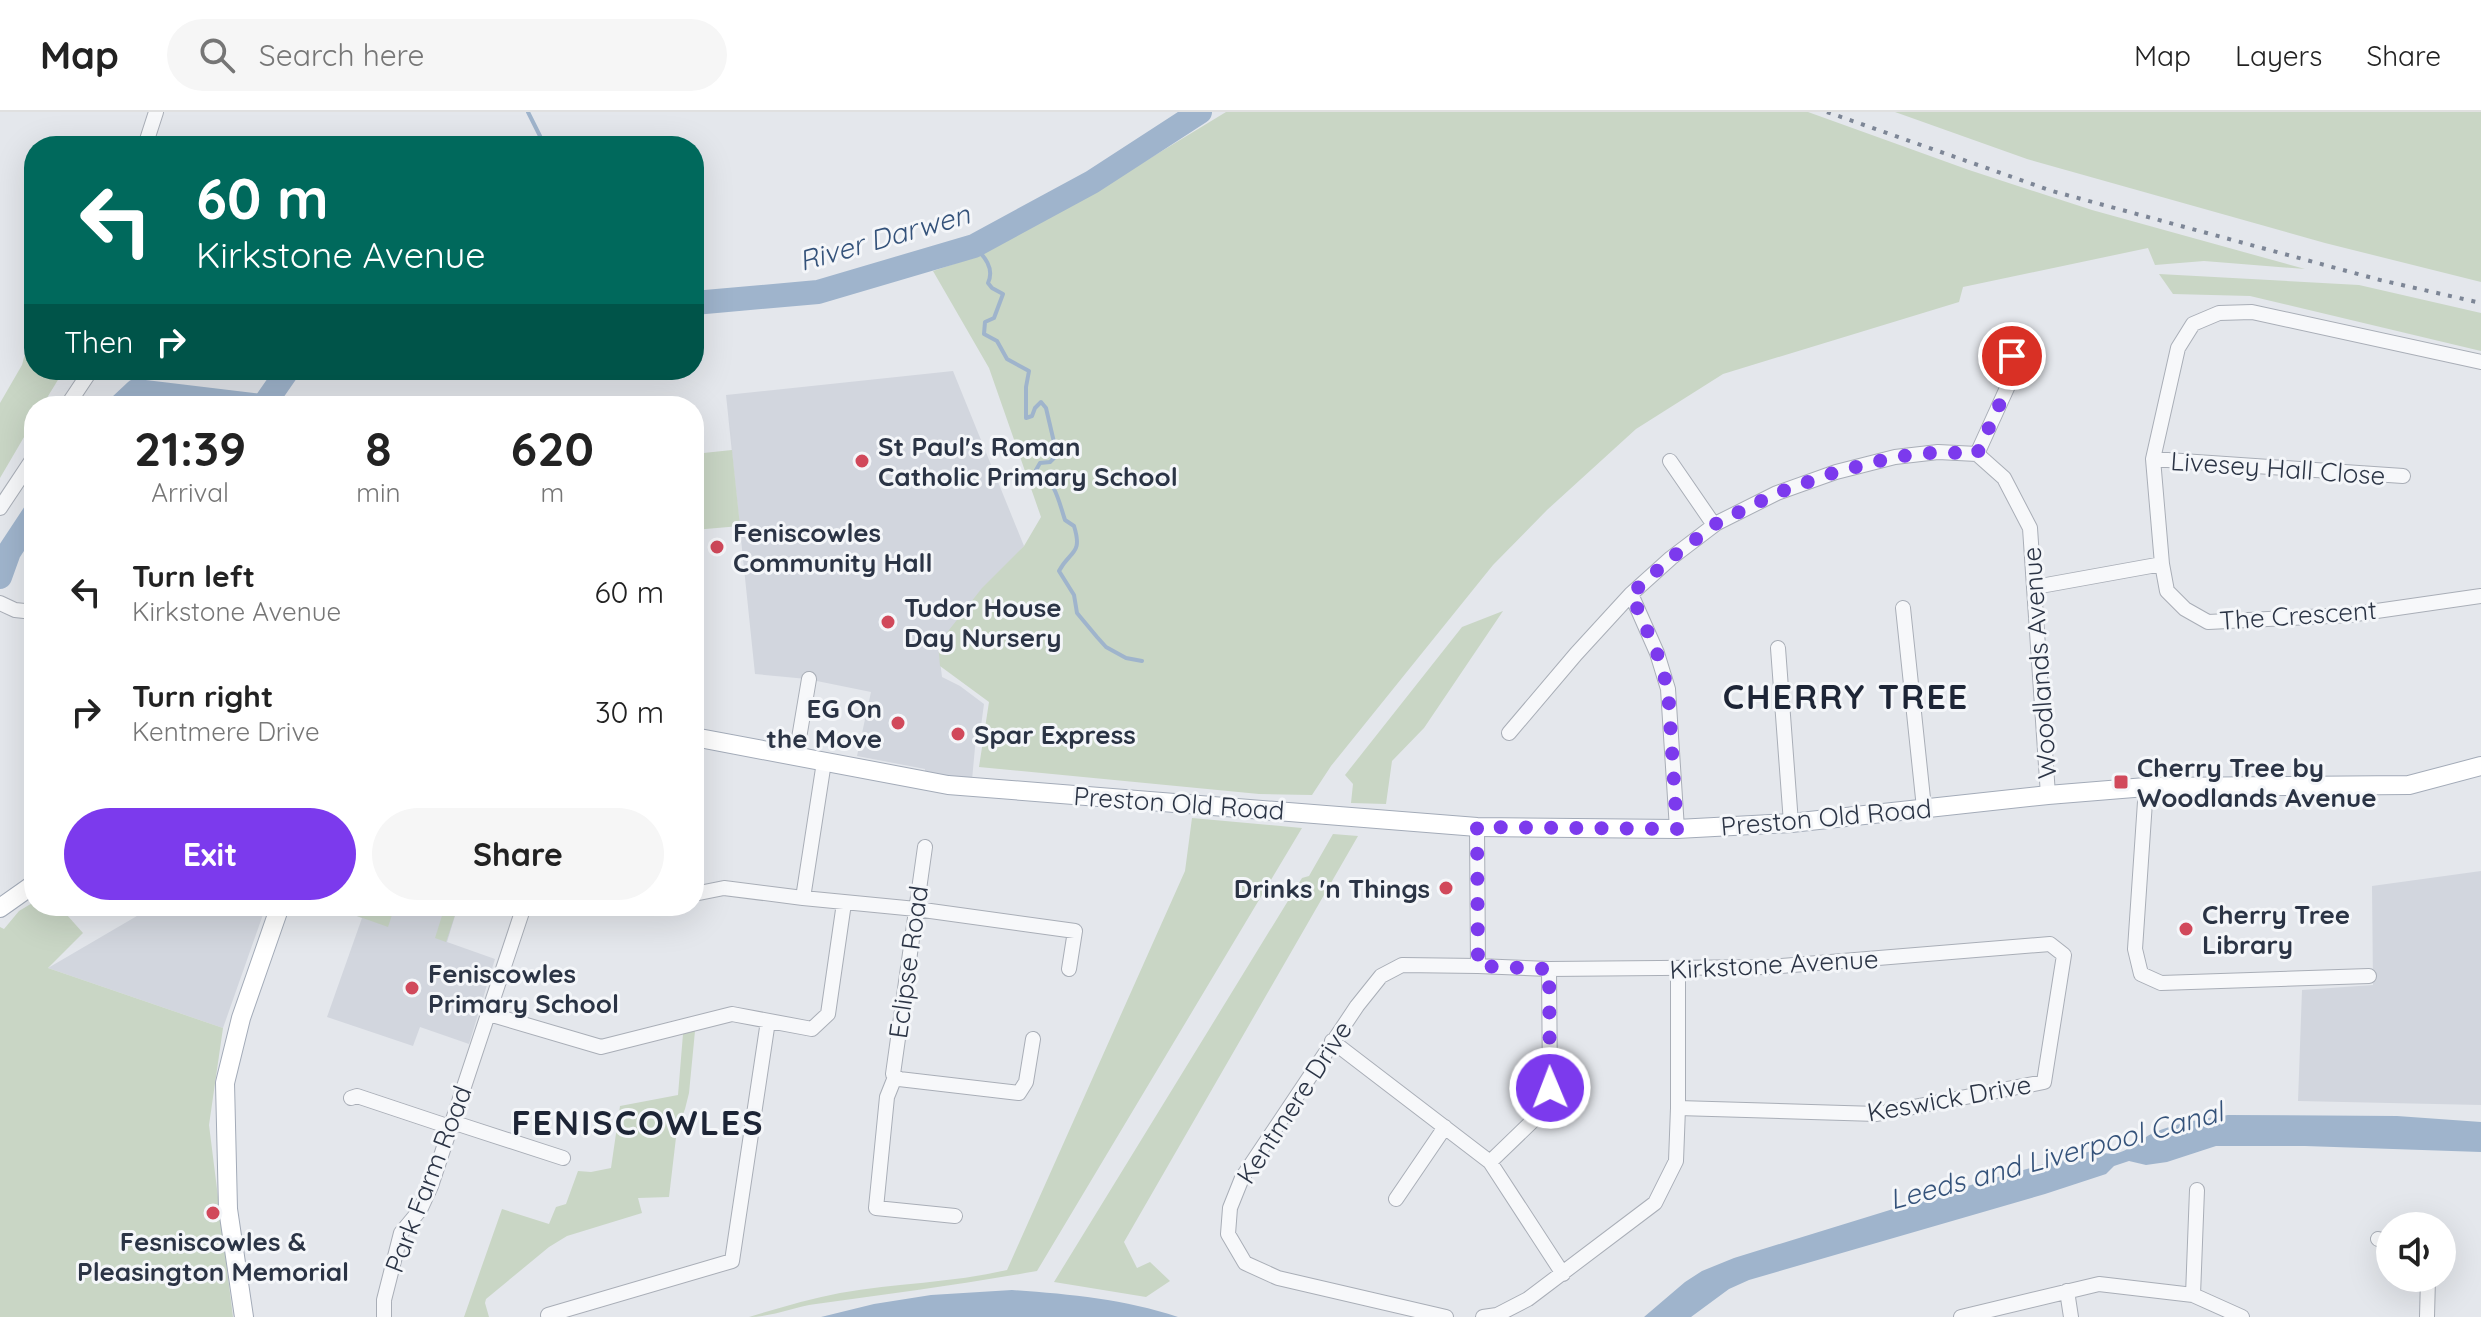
<!DOCTYPE html>
<html lang="en">
<head>
<meta charset="utf-8">
<style>
	:root { --surface:#fff; --page:#f6f6f6; --text:#222; --muted:#767676; --line:#e0e0e0; --accent:#7c3aed }
	body { margin:0; font-family:Quicksand,sans-serif; background:var(--page); color:var(--text); height:100vh; display:flex; flex-direction:column; font-size:30px; white-space:nowrap }
	* { box-sizing:border-box; margin:0 }
	p { font-size:26px; color:var(--muted) }
	.icon { flex:none; width:44px; height:44px; fill:none; stroke:currentColor; stroke-width:2; stroke-linecap:round; stroke-linejoin:round }
	.map { position:relative; flex:1; overflow:hidden }
	.side { position:absolute; left:24px; top:284px; width:680px; height:520px; display:flex; flex-direction:column; background:var(--surface); border-radius:32px; box-shadow:0 8px 32px #0002 }
	.side>* { flex:none }
	.guide { position:absolute; left:24px; top:24px; width:680px; height:244px; border-radius:32px; box-shadow:0 8px 32px #0002; background:#00695c; color:#fff; overflow:hidden }
	.tools { position:absolute; left:2376px; top:1100px; display:grid; gap:16px }
	.tools a { display:grid; place-items:center; width:80px; height:80px; border-radius:50%; background:var(--surface); box-shadow:0 8px 32px #0002; font-size:40px }
	.pin { position:absolute; display:grid; place-items:center; width:68px; height:68px; color:#fff; margin:-34px; border:4px solid #fff; border-radius:50%; box-shadow:0 2px 8px #0007 }
	.me { position:absolute; width:88px; margin:-44px; rotate:359deg; stroke-linejoin:round; filter:drop-shadow(0 0 6px #0008) }
	.turn { display:flex; align-items:center; gap:28px; height:168px; padding:0 40px; font-size:36px }
	.turn .icon { width:104px; height:104px; stroke-width:2.5 }
	.turn b { display:block; font-size:56px; line-height:68px }
	.then { display:flex; align-items:center; height:76px; padding:0 40px; background:#0003; gap:16px; font-size:30px }
	.eta { display:flex; justify-content:space-evenly; align-items:center; height:136px; text-align:center }
	.eta b { font-size:48px; font-weight:800; line-height:56px }
	.action { display:flex; gap:16px; margin-top:auto; padding:16px 40px }
	.action a { flex:1; height:92px; border-radius:48px; background:var(--accent); color:#fff; font-size:32px; font-weight:800; line-height:92px; text-align:center }
	.action a+a { background:var(--page); color:var(--text) }
	ul { padding:0; list-style:none }
	li { display:flex; align-items:center; gap:24px; height:120px; padding:0 40px }
	li div { flex:1 }
	li b { display:block; font-size:30px }
	li em { font-style:normal }
	header { display:flex; align-items:center; gap:48px; box-sizing:border-box; height:112px; padding:0 40px; background:var(--surface); border-bottom:2px solid var(--line) }
	header strong { font-size:38px }
	nav { display:flex; gap:44px; margin-inline-start:auto; font-size:28px }
	.search { width:560px; height:72px; background:var(--page); display:flex; align-items:center; gap:20px; box-sizing:border-box; padding:0 28px; border-radius:44px; color:var(--muted); font-size:30px }
	.map>svg:first-child { display:block }
</style>
</head>
<body>
<header>
<strong>Map</strong>
<div class="search"><svg class="icon" aria-label="search" viewBox="0 0 24 24"><circle cx="10" cy="10" r="6"/><path d="M15 15l6 6"/></svg>Search here</div>
<nav><a>Map</a><a>Layers</a><a>Share</a></nav>
</header>
<div class="map">
<svg width="2481" height="1205" viewBox="0 0 2481 1205">
	<rect width="100%" height="100%" fill="#e4e7ec"/>
	<path fill="#d2d6de" d="M 953,259 L 1024,434 L 938,532 L 942,565 L 960,574 L 984,592 L 981,614 L 977,614 L 972,668 L 925,664 L 925,657 L 857,644 L 871,580 L 807,567 L 755,562 L 726,283 Z
		M 2481,759 L 2481,993 L 2298,989 L 2302,878 L 2373,873 L 2372,774 Z
		M 154,794 L 266,794 L 223,916 L 48,856 Z
		M 329,794 L 458,794 L 447,830 L 495,847 L 469,932 L 420,915 L 413,934 L 327,905 L 362,806 Z"/>
	<path fill="#c9d6c5" d="M 1226,0 L 1808,0 L 1969,58 L 2092,98 L 2305,157 L 2204,149 L 2155,153 L 2148,136 L 1963,175 L 1959,190 L 1723,262 L 1636,317 L 1547,398 L 1493,453 L 1331,654 L 1312,683 L 1259,682 L 979,655 L 989,590 L 940,554 L 938,532 L 982,476 L 1024,434 L 1041,405 L 989,256 L 933,159 L 963,149 L 1078,90 Z
		M 1895,0 L 2481,0 L 2481,170 L 2325,131 L 2027,47 Z
		M 2159,162 L 2359,173 L 2481,201 L 2481,239 L 2250,184 L 2173,182 Z
		M 34,208 L 34,258 L 64,258 L 42,294 L 34,294 L 34,308 L 0,366 L 0,291 L 22,253 Z
		M 732,338 L 740,414 L 694,418 L 694,342 Z
		M 1503,499 L 1424,616 L 1392,649 L 1386,692 L 1351,691 L 1353,672 L 1345,663 L 1462,515 Z
		M 1192,706 L 1302,716 L 1037,1159 C 964,1172 890,1182 816,1192 C 793,1195 772,1205 749,1205 C 779,1196 809,1187 840,1181 C 895,1171 952,1171 1007,1158 L 1185,759 Z
		M 1333,722 L 1358,724 L 1124,1130 L 1137,1156 L 1150,1150 L 1170,1169 L 1146,1185 L 1054,1170 L 1302,766 L 1309,764 Z
		M 34,790 L 34,794 L 59,794 L 83,821 L 48,856 L 223,916 L 209,1013 L 233,1205 L 0,1205 L 0,815 L 4,817 L 19,799 Z
		M 329,794 L 395,794 L 388,815 Z
		M 445,794 L 458,794 L 446,830 L 435,826 Z
		M 695,919 L 689,981 L 685,997 L 677,1017 L 669,1085 L 638,1086 L 642,1101 L 567,1124 L 549,1135 L 486,1187 L 485,1191 L 489,1205 L 464,1205 L 502,1097 L 549,1112 L 556,1095 L 566,1092 L 578,1059 L 591,1060 L 611,1056 L 620,994 L 678,983 L 683,922 Z"/>
	<path fill="#9fb4cc" d="M 2228,1003 L 2397,1004 L 2481,1010 L 2481,1040 L 2305,1034 L 2216,1034 L 2167,1050 L 2146,1053 L 2129,1049 L 2114,1054 L 2106,1062 L 2045,1082 L 1749,1168 L 1729,1177 L 1691,1205 L 1644,1205 L 1685,1170 L 1702,1159 L 1734,1146 L 1984,1069 L 2088,1040 C 2096,1039 2105,1042 2113,1042 C 2129,1040 2139,1028 2153,1021 C 2176,1011 2202,1007 2228,1003 Z
		M 1012,1178 C 1068,1182 1124,1187 1178,1205 L 821,1205 L 874,1192 L 931,1183 Z"/>
	<g fill="none" stroke-linecap="round" stroke-linejoin="round">
		<path stroke="#9fb4cc" stroke-width="4" d="M 528,0 L 545,34
			M 974,134 C 984,144 995,156 988,171 L 992,176 L 1003,182 L 994,206 L 985,210 L 984,222 L 997,229 L 1007,247 L 1029,259 L 1026,275 L 1026,306 L 1032,304 L 1035,296 L 1041,290 L 1046,296 L 1057,343 L 1050,350 L 1040,351 L 1036,358 C 1056,370 1058,387 1065,408 L 1074,414 C 1083,443 1070,438 1059,459 L 1074,483 L 1077,501 L 1097,525 L 1106,535 L 1126,546 L 1142,549"/>
		<path stroke="#9fb4cc" stroke-width="24" d="M 694,191 L 818,180 L 974,134 L 1092,70 L 1200,0
			M 120,294 L 136,279 L 261,294
			M 263,294 L 288,258
			M 0,465 L 9,440 L 34,402"/>
		<defs>
			<path id="minor" d="M 145,34 L 156,0
				M 2481,250 L 2252,200 L 2219,201 L 2193,212 L 2178,236 L 2153,347 L 2162,452 L 2167,479 L 2185,497 L 2208,510 L 2349,503 L 2481,484
				M 67,294 L 91,258
				M 1977,342 L 2012,265 L 2013,224
				M 2153,347 L 2403,364
				M 1670,349 L 1714,413
				M 0,396 L 34,345
				M 2035,475 L 2162,452
				M 1631,482 L 1657,541 L 1668,577 L 1677,717
				M 0,491 L 15,498 L 34,500
				M 1903,496 L 1924,696
				M 1778,536 L 1791,711
				M 694,601 L 696,625
				M 1509,621 L 1576,542 L 1631,482 L 1671,446 L 1717,411 L 1777,381 L 1836,360 L 1895,345 L 1938,340 L 1977,342 L 2004,366 L 2030,416 L 2048,683
				M 796,644 L 809,567
				M 2146,675 L 2135,837 L 2141,862 L 2161,871 L 2369,864
				M 925,735 L 893,962 L 899,967 L 1019,981 L 1026,970 L 1033,927
				M 694,782 L 724,776 L 803,786 L 824,650
				M 803,786 L 916,797 L 1075,819 L 1069,857
				M 1478,854 L 1549,857 L 1770,855 L 2050,832 L 2064,843 L 2044,970 L 1877,1002 L 1678,996
				M 489,902 L 601,935 L 732,902 L 812,917 L 828,902 L 844,791
				M 1332,929 L 1490,1050 L 1563,1162
				M 895,965 L 887,985 L 876,1096 L 955,1104
				M 351,986 L 357,984 L 450,1015
				M 452,1010 L 563,1046
				M 1490,1050 L 1546,996 L 1550,976 L 1549,857
				M 1396,1087 L 1445,1015
				M 2378,1127 L 2390,1130
				M 2067,1179 L 2071,1205
				M 2193,1183 L 2197,1078
				M 548,1203 L 732,1149 L 768,909
				M 384,1205 L 384,1188 L 401,1121 L 420,1098 L 431,1074 L 524,794
				M 1446,1205 L 1278,1166 L 1245,1151 L 1228,1122 L 1230,1096 L 1242,1066 L 1357,894 L 1381,864 L 1402,853 L 1478,854 L 1477,715
				M 1483,1205 L 1497,1203 L 1528,1187 L 1655,1091 L 1676,1049 L 1678,996 L 1678,858
				M 1961,1205 L 2099,1172 L 2193,1183 L 2242,1205
				M 2427,1205 L 2428,1166"/>
			<path id="major" d="M 694,625 L 948,673 L 1477,715 L 1677,717 L 1791,711 L 2048,683 L 2146,675 L 2409,673 L 2481,654
				M 0,796 L 34,772
				M 244,1205 L 228,1097 L 225,971 L 241,906 L 280,794"/>
		</defs>
		<use href="#minor" stroke="#a9aeb7" stroke-width="16"/>
		<use href="#major" stroke="#a3abb8" stroke-width="20"/>
		<use href="#minor" stroke="#f7f8fa" stroke-width="14"/>
		<use href="#major" stroke="#fff" stroke-width="18"/>
		<path stroke="#7d8696" stroke-width="4" stroke-dasharray="4 8" stroke-linecap="butt" d="M 1827,0 L 2052,79 L 2380,168 L 2481,191"/>
	</g>
	<g fill="none" stroke-linecap="round" stroke-linejoin="round">
		<path stroke="#7c3aed" stroke-width="14" stroke-dasharray="0 25.2" d="M 1550,976 L 1549,857 L 1478,854 L 1477,715 L 1677,717 L 1668,577 L 1657,541 L 1631,482 L 1671,446 L 1717,411 L 1777,381 L 1836,360 L 1895,345 L 1938,340 L 1977,342 L 2012,265 L 2012,244"/>
	</g>
	<g fill="#d1495b" stroke="#f4f6f9" stroke-width="3">
		<circle cx="862" cy="349" r="8"/>
		<circle cx="717" cy="435" r="8"/>
		<circle cx="888" cy="510" r="8"/>
		<circle cx="898" cy="611" r="8"/>
		<circle cx="958" cy="622" r="8"/>
		<rect x="2113" y="662" width="16" height="16" rx="4"/>
		<circle cx="1446" cy="776" r="8"/>
		<circle cx="2186" cy="817" r="8"/>
		<circle cx="412" cy="876" r="8"/>
		<circle cx="213" cy="1101" r="8"/>
	</g>
	<g text-anchor="middle" dominant-baseline="central" stroke-width="6" stroke-linejoin="round" paint-order="stroke">
		<g font-size="26" font-weight="bold" fill="#2b3445" stroke="#f4f6f9" text-anchor="start">
			<text x="878" y="334">St Paul's Roman<tspan x="878" dy="30">Catholic Primary School</tspan></text>
			<text x="733" y="420">Feniscowles<tspan x="733" dy="30">Community Hall</tspan></text>
			<text x="904" y="495">Tudor House<tspan x="904" dy="30">Day Nursery</tspan></text>
			<text x="882" y="596" text-anchor="end">EG On<tspan x="882" dy="30">the Move</tspan></text>
			<text x="974" y="622">Spar Express</text>
			<text x="2137" y="655">Cherry Tree by<tspan x="2137" dy="30">Woodlands Avenue</tspan></text>
			<text x="1430" y="776" text-anchor="end">Drinks 'n Things</text>
			<text x="2202" y="802">Cherry Tree<tspan x="2202" dy="30">Library</tspan></text>
			<text x="428" y="861">Feniscowles<tspan x="428" dy="30">Primary School</tspan></text>
			<text x="213" y="1129" text-anchor="middle">Fesniscowles &amp;<tspan x="213" dy="30">Pleasington Memorial</tspan></text>
		</g>
		<g font-size="26" fill="#2b3445" stroke="#f4f6f9">
			<text transform="translate(2278 356) rotate(4)">Livesey Hall Close</text>
			<text transform="translate(2298 503) rotate(-4)">The Crescent</text>
			<text transform="translate(2039 551) rotate(-94)">Woodlands Avenue</text>
			<text transform="translate(1179 691) rotate(4)">Preston Old Road</text>
			<text transform="translate(1826 705) rotate(-5)">Preston Old Road</text>
			<text transform="translate(908 850) rotate(-82)">Eclipse Road</text>
			<text transform="translate(1774 852) rotate(-3)">Kirkstone Avenue</text>
			<text transform="translate(1949 986) rotate(-10)">Keswick Drive</text>
			<text transform="translate(1294 990) rotate(-57)">Kentmere Drive</text>
			<text transform="translate(428 1067) rotate(-69)">Park Farm Road</text>
		</g>
		<g font-size="28" font-style="italic" fill="#34527a" stroke="#f4f6f9">
			<text transform="translate(884 125) rotate(-16)">River Darwen</text>
			<text transform="translate(2056 1043) rotate(-15)">Leeds and Liverpool Canal</text>
		</g>
		<g font-size="34" font-weight="bold" letter-spacing="2" fill="#1d2536" stroke="#f4f6f9">
			<text x="1846" y="584">CHERRY TREE</text>
			<text x="638" y="1010">FENISCOWLES</text>
		</g>
	</g>
</svg>
<div class="tools">
<a><svg class="icon" aria-label="sound" viewBox="0 0 24 24"><path d="M4 9h4l5-4v14l-5-4H4zM17 9q2 3 0 6"/></svg></a>
</div>
<div class="pin" style="left:2012px;top:244px;background:#d93025"><svg class="icon" aria-label="arrive" viewBox="0 0 24 24"><path d="M6 21V4h12l-3 4 3 4H6"/></svg></div>
<svg class="me" style="left:1550px;top:976px" viewBox="-20 -20 40 40"><circle r="17" fill="#7c3aed" stroke="#fff" stroke-width="3"/><path d="M0-11L8 9 0 5-8 9z" fill="#fff"/></svg>
<div class="guide">
<div class="turn"><svg class="icon" aria-label="left" viewBox="0 0 24 24"><path d="M17 20v-9H6M10 6l-5 5 5 5"/></svg><div><b>60 m</b>Kirkstone Avenue</div></div>
<div class="then">Then<svg class="icon" aria-label="right" viewBox="0 0 24 24"><path d="M7 20v-9h11M14 6l5 5-5 5"/></svg></div>
</div>
<section class="side">
<div class="eta">
<div><b>21:39</b><p>Arrival</p></div>
<div><b>8</b><p>min</p></div>
<div><b>620</b><p>m</p></div>
</div>
<ul>
<li><svg class="icon" aria-label="left" viewBox="0 0 24 24"><path d="M17 20v-9H6M10 6l-5 5 5 5"/></svg><div><b>Turn left</b><p>Kirkstone Avenue</p></div><em>60 m</em></li>
<li><svg class="icon" aria-label="right" viewBox="0 0 24 24"><path d="M7 20v-9h11M14 6l5 5-5 5"/></svg><div><b>Turn right</b><p>Kentmere Drive</p></div><em>30 m</em></li>
</ul>
<div class="action"><a>Exit</a><a>Share</a></div>
</section>
</div>
</body>
</html>
